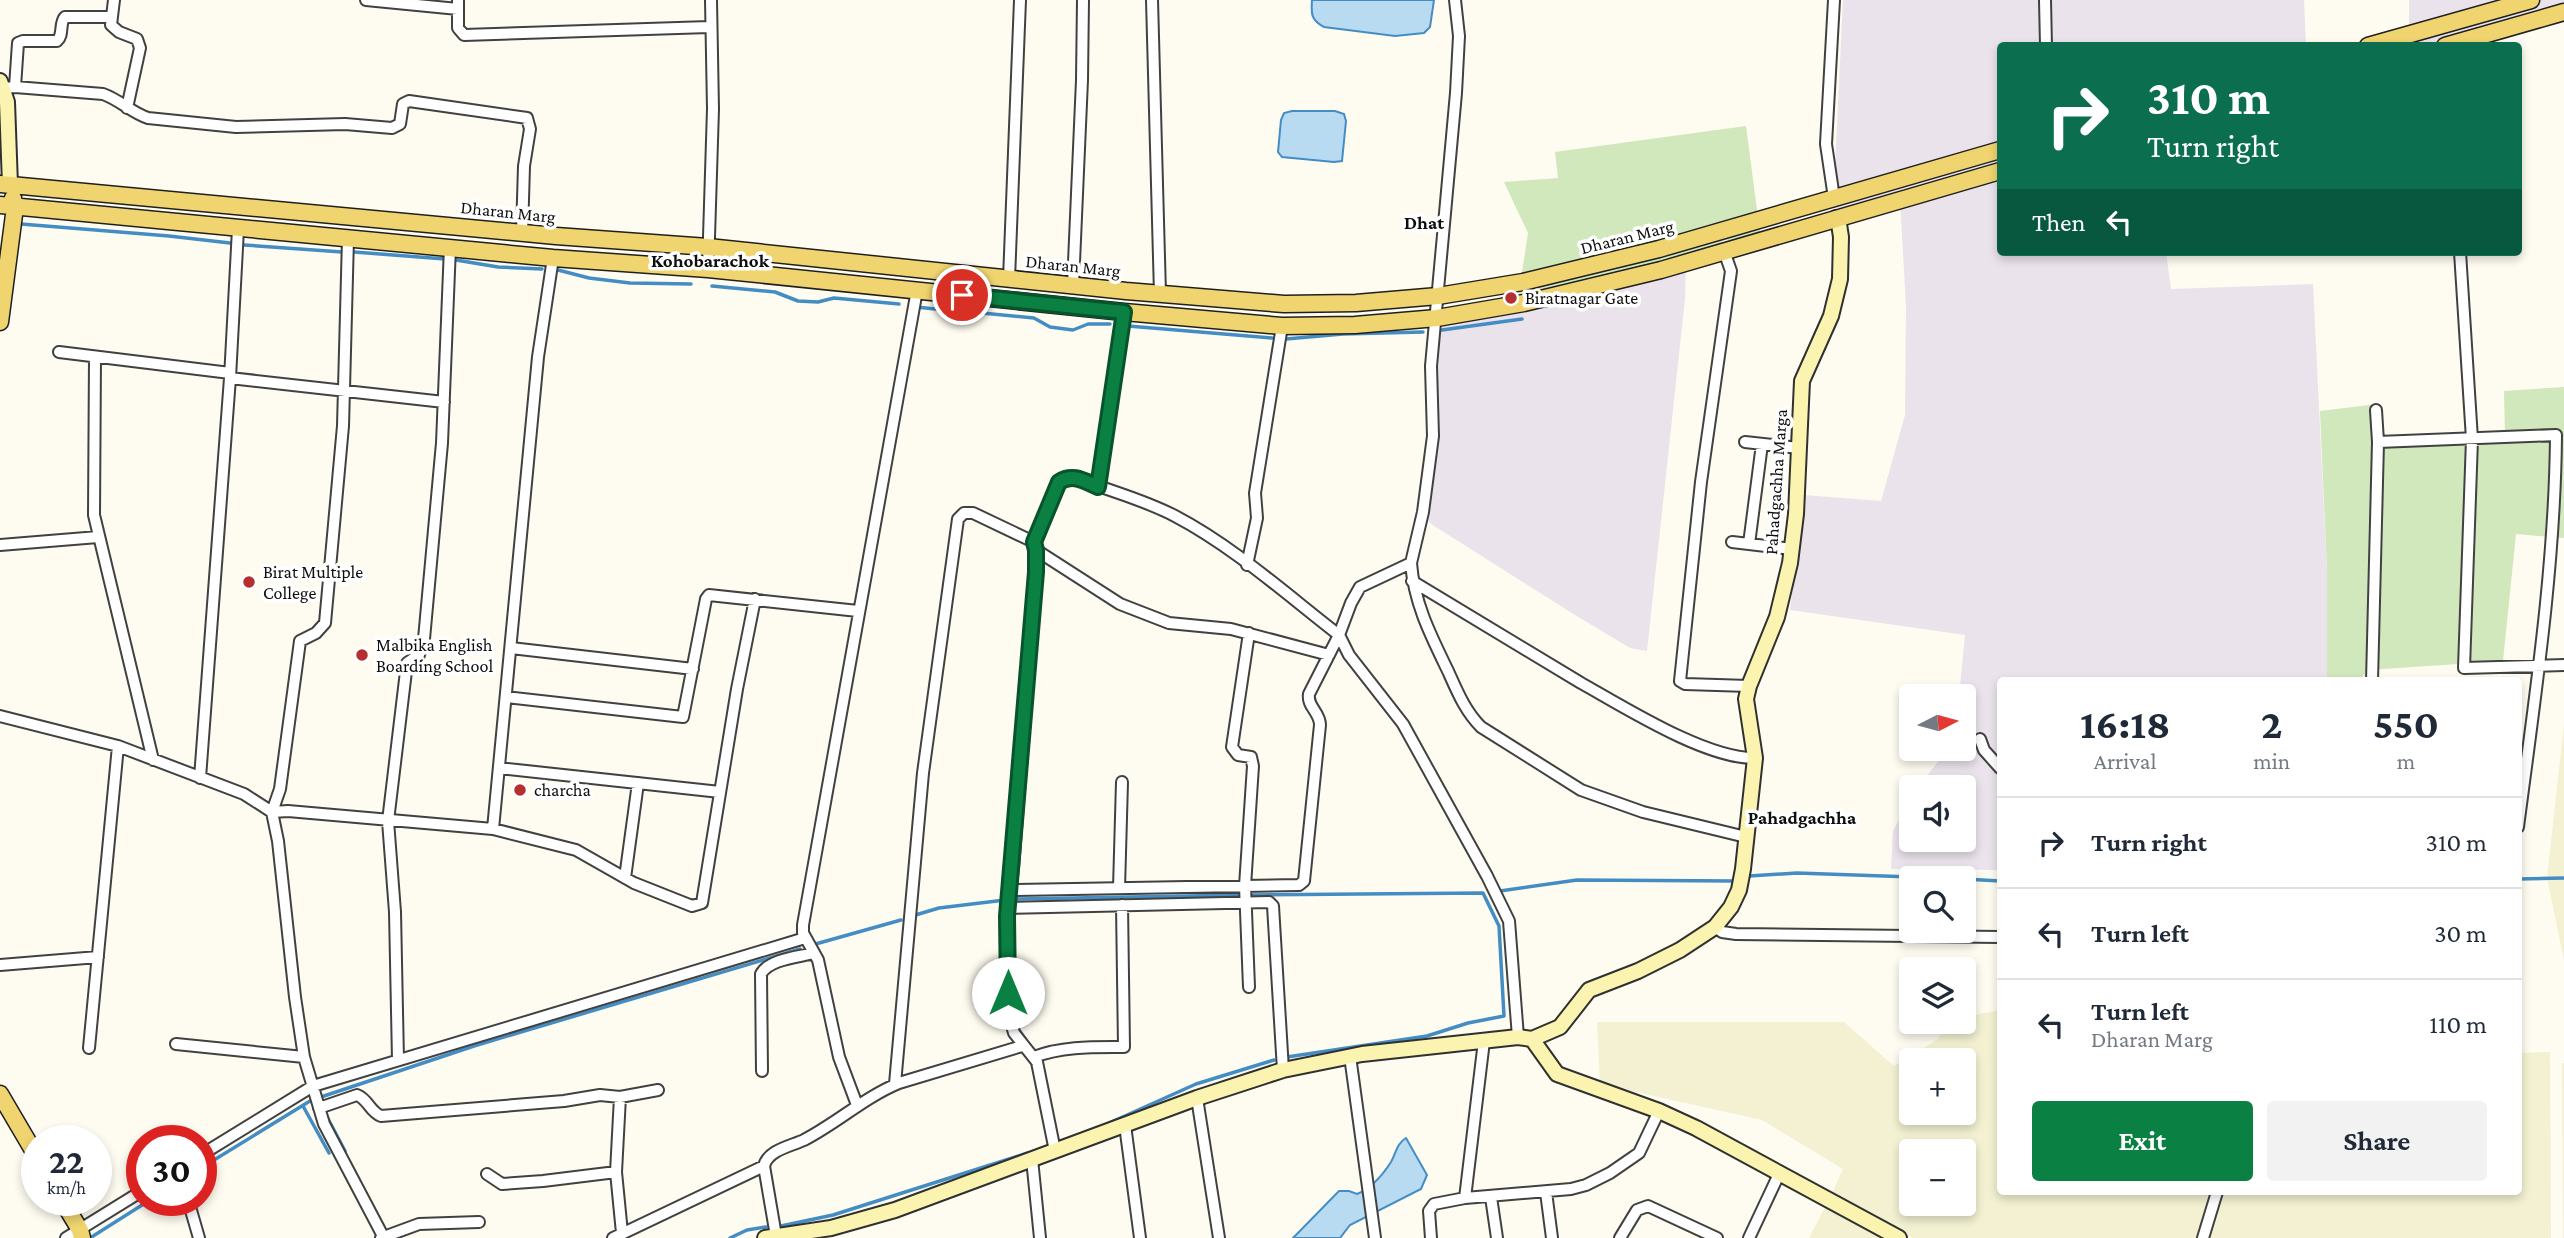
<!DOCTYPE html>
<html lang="en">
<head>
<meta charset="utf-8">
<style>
	:root { --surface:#fff; --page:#f2f2f3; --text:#1f2937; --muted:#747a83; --line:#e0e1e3; --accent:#0b8043 }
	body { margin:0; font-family:"Crimson Pro",serif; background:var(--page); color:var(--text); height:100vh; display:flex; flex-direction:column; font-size:26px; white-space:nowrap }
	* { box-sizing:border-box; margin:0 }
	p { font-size:23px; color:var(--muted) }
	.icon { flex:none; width:38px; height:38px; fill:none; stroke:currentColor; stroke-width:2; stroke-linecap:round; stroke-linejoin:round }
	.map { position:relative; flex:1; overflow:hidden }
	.drawer { position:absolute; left:1997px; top:677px; width:525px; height:518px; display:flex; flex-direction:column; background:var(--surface); border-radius:7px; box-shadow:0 4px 10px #0003 }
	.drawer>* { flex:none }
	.guide { position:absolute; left:1997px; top:42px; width:525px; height:214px; border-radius:7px; box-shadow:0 4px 10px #0003; background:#0b6e4f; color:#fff; overflow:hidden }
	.needle { width:46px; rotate:84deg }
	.tools { position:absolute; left:1899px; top:684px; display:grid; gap:14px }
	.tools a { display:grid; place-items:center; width:77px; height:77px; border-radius:7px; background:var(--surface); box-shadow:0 4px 10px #0003; font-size:35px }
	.speed { position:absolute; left:21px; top:1125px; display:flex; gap:14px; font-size:35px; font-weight:700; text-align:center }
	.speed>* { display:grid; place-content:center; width:91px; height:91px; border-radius:50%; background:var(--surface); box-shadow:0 4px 10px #0003; line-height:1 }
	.speed small { font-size:18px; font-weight:400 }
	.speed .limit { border:10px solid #d22; background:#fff; color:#111 }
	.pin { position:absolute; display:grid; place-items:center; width:60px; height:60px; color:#fff; margin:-30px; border:4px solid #fff; border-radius:50%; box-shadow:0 2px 7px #0007 }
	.me { position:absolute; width:77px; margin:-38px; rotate:0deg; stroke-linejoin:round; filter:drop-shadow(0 0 5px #0008) }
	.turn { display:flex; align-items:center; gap:24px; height:147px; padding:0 35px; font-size:32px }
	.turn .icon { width:91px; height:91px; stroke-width:2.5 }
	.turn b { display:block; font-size:49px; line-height:60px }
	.then { display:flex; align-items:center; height:66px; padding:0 35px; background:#0003; gap:14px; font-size:26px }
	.eta { display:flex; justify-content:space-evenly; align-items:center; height:119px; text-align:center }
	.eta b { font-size:42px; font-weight:700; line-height:49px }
	.button { display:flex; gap:14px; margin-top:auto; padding:14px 35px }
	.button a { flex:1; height:80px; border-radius:7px; background:var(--accent); color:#fff; font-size:28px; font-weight:700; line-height:80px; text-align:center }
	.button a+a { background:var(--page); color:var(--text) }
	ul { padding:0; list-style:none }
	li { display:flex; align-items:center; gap:21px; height:91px; padding:0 35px; border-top:2px solid var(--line) }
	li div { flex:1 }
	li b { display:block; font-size:26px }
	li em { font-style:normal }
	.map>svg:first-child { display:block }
</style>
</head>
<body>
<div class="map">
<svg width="2564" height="1238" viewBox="0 0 2564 1238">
	<rect width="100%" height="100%" fill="#fefcf0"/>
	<path fill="#ebe3ec" d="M 1843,0 L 2304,0 L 2306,45 L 2000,46 L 2000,252 L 2166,252 L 2171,289 L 2313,284 L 2327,571 L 2328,660 L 2327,681 L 2000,681 L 2000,870 L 1891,869 L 1893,831 L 1911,797 L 1911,840 L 1964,840 L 1964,788 L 1918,787 L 1948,749 L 1964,749 L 1964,696 L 1959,696 L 1965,635 L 1790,610 L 1804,495 L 1881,501 L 1905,415 L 1906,306 L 1900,200 L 1836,218 L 1834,186 Z
		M 2409,0 L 2564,0 L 2564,12 L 2445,45 L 2409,45 Z
		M 1686,263 L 1685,299 L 1647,651 L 1630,648 L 1575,615 L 1431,524 L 1423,512 L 1437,318 Z"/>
	<path fill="#f3f1d2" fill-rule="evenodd" d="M 2564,724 L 2564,960 L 2547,878 Z
		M 2000,1010 L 2000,1192 L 2209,1192 L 2197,1238 L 1913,1238 L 1862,1214 L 1831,1195 L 1843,1169 L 1762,1120 L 1600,1084 L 1597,1022 L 1844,1022 L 1894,1066 L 1938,1039 L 1949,1022 L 1964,1022 L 1964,1017 ZM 1911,1060 L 1964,1060 L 1964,1113 L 1911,1113 ZM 1911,1152 L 1964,1152 L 1964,1204 L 1911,1204 Z
		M 2550,1052 L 2551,1238 L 2209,1238 L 2224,1192 L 2518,1192 L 2518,1053 Z
		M 2562,1063 L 2564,1063 L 2564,1238 L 2563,1238 Z
		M 1825,1207 L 1886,1238 L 1809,1238 Z"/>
	<path fill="#d1e7bc" d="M 1746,126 L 1761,240 L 1725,240 L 1685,263 L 1517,305 L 1528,233 L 1504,182 L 1558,178 L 1555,152 Z
		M 2564,387 L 2564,538 L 2516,534 L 2503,661 L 2368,670 L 2359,681 L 2327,681 L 2327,571 L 2320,411 L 2378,404 L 2378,442 L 2505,437 L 2504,391 Z"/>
	<path fill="#b8dbf2" stroke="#448dc4" stroke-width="2" d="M 1312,0 L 1434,0 L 1430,27 L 1424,33 L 1395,36 L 1324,27 C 1311,20 1311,14 1312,0 Z
		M 1292,111 L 1335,111 L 1344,114 L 1346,121 L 1342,161 L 1334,162 L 1282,157 L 1278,152 L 1281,120 L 1284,113 Z
		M 1406,1138 L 1427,1175 L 1421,1189 L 1350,1225 L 1340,1238 L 1293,1238 L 1339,1191 L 1349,1191 L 1357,1194 C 1372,1188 1382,1176 1391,1162 C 1396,1153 1397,1143 1406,1138 Z"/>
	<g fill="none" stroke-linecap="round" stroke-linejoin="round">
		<path stroke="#448dc4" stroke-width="3.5" d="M 21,224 L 169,236 L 230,243
			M 244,245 L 342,252
			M 354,252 L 445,259
			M 456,260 L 498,267 L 542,269
			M 558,270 L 589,278 L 630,283 L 691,284
			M 712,286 L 775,292 L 798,301 L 818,302 L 834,298 L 899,304
			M 916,307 L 945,310
			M 982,313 L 1034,318 L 1050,327 L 1073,330 L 1088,324 L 1110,324
			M 1128,326 L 1272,338
			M 1442,330 L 1522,319
			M 1286,339 L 1343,334 L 1423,332
			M 1749,876 L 1797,873 L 1941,878
			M 1964,879 L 2000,881
			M 2518,879 L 2564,878
			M 1500,891 L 1577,880 L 1735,881
			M 1249,895 L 1483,893 L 1499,926 L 1504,1016 L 1468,1023 L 1427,1036 L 1287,1057
			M 1014,899 L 1241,895
			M 1012,912 L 1013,944
			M 912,916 L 939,908 L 1005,900
			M 812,945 L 901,920
			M 1014,1008 L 1019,1030 L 1026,1040
			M 321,1097 L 474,1046 L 800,949
			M 303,1106 L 329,1153
			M 325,1113 L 345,1151
			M 1107,1124 L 1196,1084 L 1274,1060
			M 201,1168 L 310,1101
			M 781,1226 L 833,1215 L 1028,1153
			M 90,1238 L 150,1200
			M 730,1238 L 747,1230 L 766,1227"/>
		<defs>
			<path id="street" d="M 114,0 L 111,25 L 119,32 L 137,39 L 140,48 L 127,108
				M 366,0 L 458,9
				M 458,0 L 458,28 L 464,35 L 709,27
				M 1152,0 L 1160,294
				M 1455,0 L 1459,36 L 1456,93 L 1431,366 L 1433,436 L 1423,512 L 1411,563 L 1360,587 L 1351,603 L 1339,635 L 1349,655 L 1403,724 L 1487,876 L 1509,921 L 1518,1037
				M 2045,0 L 2046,46
				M 15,87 L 18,43 L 23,41 L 57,41 C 64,35 59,23 65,17 L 111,17
				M 4,88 L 15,87 L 103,94 C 120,100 132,113 148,118 L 236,127 L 345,124 L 392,128 L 400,124 L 403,104 L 409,101 L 527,118 L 530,129 L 524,166 L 522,233
				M 1834,198 L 1826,144 L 1834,0
				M 348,238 L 343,426 L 325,623 L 316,633 L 300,641 L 280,789 L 272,812 L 288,811 L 493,829 L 576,850 L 634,883 L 692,906 L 702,903 L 737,689 L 755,599
				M 1724,251 L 1731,271 L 1701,482 L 1680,681 L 1685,684 L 1749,686
				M 2460,252 L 2472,439 L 2464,668 L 2564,665
				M 708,269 L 713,109 L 711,0
				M 1009,279 L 1020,0
				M 1073,285 L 1082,80 L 1083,0
				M 59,352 L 230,373
				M 95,357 L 94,515 L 153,760
				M 230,378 L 444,402
				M 1745,442 L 1799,448
				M 2378,442 L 2556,435 C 2555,566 2535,697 2518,827
				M 1098,487 L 1124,312
				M 1732,542 L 1792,549
				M 1749,544 L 1762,444
				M 0,545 L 98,537
				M 1036,550 L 1120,604 L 1169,623 L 1231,629 L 1329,655
				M 1411,563 C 1414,603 1431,636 1448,671 C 1457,691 1465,711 1481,727 L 1581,790 L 1643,812 L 1746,837
				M 1247,565 L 1257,518 L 1255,493 L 1282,326
				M 1412,581 C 1468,615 1524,649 1581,683 C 1624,707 1706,759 1755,758
				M 1249,633 L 1232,747 L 1238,755 L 1251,757 L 1253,766 L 1245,886 L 1249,987
				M 511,648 L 693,669
				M 2372,681 L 2378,442 L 2376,410
				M 506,697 L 683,717 L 706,599 L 709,595 L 858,611
				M 0,716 L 118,746 L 244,794 L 272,812 L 278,841 L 295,997 L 304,1057 L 324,1124 L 384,1238
				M 1980,739 L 1984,750 L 2000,768
				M 499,768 L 720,792
				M 200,778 L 230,378 L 238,229
				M 493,829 L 538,357 L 553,258
				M 625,878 L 638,783
				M 1119,888 L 1122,782
				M 1009,890 L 1299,885 L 1304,881 L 1320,725 C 1320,712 1307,707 1309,694 L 1339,635 C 1286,594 1234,547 1175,516 C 1143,499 1108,491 1075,477 L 1066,477 L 1059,482 L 1034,542 L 1036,550 L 1036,572 L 1013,868 L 1007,916 L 1009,1015 L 1014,1033 L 1037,1062 L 1055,1151
				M 1008,908 L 1269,902 L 1273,906 L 1283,1070
				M 1715,927 L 1722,932 L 1736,934 L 2000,937
				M 0,965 L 98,957
				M 176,1044 L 304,1057
				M 89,1048 L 118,746
				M 1350,1056 L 1375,1238
				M 1034,1057 C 1062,1046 1094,1047 1124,1047 L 1122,905
				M 398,1060 L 395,912 L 388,821 L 407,663 L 419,655 L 424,639 L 442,443 L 450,247
				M 762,1071 L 761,974 C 769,959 799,957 814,953
				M 895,1084 L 923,773 L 958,519 L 964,513 L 973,513 L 1034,542
				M 620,1097 L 616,1172 L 622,1233
				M 1197,1098 L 1219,1238
				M 857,1105 L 839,1057 L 818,960 L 803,933 L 803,925 L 917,290
				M 319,1108 L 357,1095 C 368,1099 370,1112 381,1116 L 564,1101 L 600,1095 L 620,1097 L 658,1090
				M 1125,1125 L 1140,1238
				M 201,1155 L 313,1086 L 805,938
				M 1032,1159 L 1040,1238
				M 487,1174 L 502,1184 L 543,1181 L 616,1172
				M 1546,1192 L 1552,1238
				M 1491,1197 L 1497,1238
				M 1465,1198 L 1484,1041
				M 188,1200 L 199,1238
				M 776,1236 L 764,1166 C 768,1150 791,1146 804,1140 C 837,1123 865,1097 899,1083 L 1022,1046
				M 66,1238 L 142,1191
				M 381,1238 L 419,1224 L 479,1222
				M 613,1238 L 764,1166
				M 1431,1238 L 1429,1211 L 1434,1204 L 1465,1198 L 1571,1189 L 1586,1185 L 1610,1173 L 1639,1153 L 1659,1111
				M 1620,1238 L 1637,1210 L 1648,1206 L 1717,1238
				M 1749,1238 L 1780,1172
				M 2203,1238 L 2217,1192"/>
			<path id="secondary" d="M 0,81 L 7,102 L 10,185
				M 1532,1039 L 1557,1074 L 1659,1111 L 1696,1128 L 1899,1238
				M 765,1238 L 831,1228 L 895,1210 L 1197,1098 L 1283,1070 L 1362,1054 L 1518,1037 L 1532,1039 L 1560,1027 L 1589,990 L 1638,971 L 1680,950 L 1715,927 L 1731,907 L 1739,890 L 1743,869 L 1755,758 L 1746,699 L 1749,686 L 1777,617 L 1790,563 L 1796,514 L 1802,381 L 1831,316 L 1840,279 L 1841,237 L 1839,224 L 1836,218"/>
			<path id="primary" d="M 2368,46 L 2531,0
				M 2445,46 L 2564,12
				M 0,184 L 556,236 L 708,247 L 1126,291 L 1284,304 L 1356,303 L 1438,296 L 1523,282 L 1659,249 L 2000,150
				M 0,205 L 553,258 L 708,269 L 1124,312 L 1282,326 L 1355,325 L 1437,318 L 1524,303 L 1661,270 L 2000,171
				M 0,322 L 15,207 L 13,198
				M 0,1094 L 37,1157
				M 62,1200 L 80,1230 L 82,1238"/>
		</defs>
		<use href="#street" stroke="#414141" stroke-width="14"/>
		<use href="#secondary" stroke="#303030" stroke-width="18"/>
		<use href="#primary" stroke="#1f1f1f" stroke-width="19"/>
		<use href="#street" stroke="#fff" stroke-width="10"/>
		<use href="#secondary" stroke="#faf4b0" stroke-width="14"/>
		<use href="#primary" stroke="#efd46f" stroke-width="16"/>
	</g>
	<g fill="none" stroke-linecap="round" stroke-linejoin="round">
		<defs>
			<path id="route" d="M 962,295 L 1124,312 L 1098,487 C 1084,481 1073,473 1059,482 L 1034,542 L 1036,550 L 1036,572 L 1007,916 L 1008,993"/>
		</defs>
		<use href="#route" stroke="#07532c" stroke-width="18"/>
		<use href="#route" stroke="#0b8043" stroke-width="12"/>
	</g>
	<g fill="#b52f31" stroke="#fff" stroke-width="2.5">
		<circle cx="1511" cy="298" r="7"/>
		<circle cx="249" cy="582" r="7"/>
		<circle cx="362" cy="655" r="7"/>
		<circle cx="520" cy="790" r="7"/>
	</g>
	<g text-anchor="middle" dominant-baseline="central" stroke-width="7" stroke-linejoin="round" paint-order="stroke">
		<g font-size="18" fill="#0e0e0e" stroke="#fff">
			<text transform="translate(508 212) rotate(6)">Dharan Marg</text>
			<text transform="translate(1627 237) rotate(-14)">Dharan Marg</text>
			<text transform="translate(1073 266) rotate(6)">Dharan Marg</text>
			<text transform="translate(1776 482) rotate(-86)">Pahadgachha Marga</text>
		</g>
		<g font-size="18" fill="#0e0e0e" stroke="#fff" text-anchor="start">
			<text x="1525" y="298">Biratnagar Gate</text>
			<text x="263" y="572">Birat Multiple<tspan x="263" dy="21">College</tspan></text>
			<text x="376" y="645">Malbika English<tspan x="376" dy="21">Boarding School</tspan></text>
			<text x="534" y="790">charcha</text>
		</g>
		<g font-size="19" font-weight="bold" fill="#0e0e0e" stroke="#fff">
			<text x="1424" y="222">Dhat</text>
			<text x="710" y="260">Kohobarachok</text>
			<text x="1802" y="817">Pahadgachha</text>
		</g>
	</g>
</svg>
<div class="tools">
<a><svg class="needle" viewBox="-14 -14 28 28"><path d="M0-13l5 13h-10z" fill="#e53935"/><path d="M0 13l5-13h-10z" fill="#747a83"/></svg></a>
<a><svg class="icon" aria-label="sound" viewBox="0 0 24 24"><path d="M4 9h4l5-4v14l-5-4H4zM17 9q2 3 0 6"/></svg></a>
<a><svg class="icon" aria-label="search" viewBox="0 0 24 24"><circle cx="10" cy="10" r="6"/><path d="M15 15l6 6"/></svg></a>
<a><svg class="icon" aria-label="layers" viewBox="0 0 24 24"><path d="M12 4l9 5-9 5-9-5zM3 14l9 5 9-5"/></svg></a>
<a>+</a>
<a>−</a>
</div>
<div class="speed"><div>22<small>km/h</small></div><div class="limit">30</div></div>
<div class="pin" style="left:962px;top:295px;background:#d93025"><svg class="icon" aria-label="arrive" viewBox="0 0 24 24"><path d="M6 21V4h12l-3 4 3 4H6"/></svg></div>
<svg class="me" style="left:1008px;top:993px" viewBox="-20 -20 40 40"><circle r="19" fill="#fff"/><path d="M0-13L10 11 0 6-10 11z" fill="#0b8043"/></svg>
<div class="guide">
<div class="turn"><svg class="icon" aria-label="right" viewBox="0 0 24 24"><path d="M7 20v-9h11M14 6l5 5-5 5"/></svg><div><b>310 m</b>Turn right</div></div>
<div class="then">Then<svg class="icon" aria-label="left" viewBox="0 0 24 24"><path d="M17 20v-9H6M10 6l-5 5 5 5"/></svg></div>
</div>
<section class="drawer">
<div class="eta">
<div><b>16:18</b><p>Arrival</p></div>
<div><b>2</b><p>min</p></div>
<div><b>550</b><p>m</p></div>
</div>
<ul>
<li><svg class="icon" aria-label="right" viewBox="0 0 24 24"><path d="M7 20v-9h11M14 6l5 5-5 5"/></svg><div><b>Turn right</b></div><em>310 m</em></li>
<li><svg class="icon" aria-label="left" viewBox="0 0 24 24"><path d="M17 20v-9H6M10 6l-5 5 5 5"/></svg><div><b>Turn left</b></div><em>30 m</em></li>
<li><svg class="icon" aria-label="left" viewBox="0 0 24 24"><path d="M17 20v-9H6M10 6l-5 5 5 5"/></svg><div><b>Turn left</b><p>Dharan Marg</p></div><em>110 m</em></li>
</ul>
<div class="button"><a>Exit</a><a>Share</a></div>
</section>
</div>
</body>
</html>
